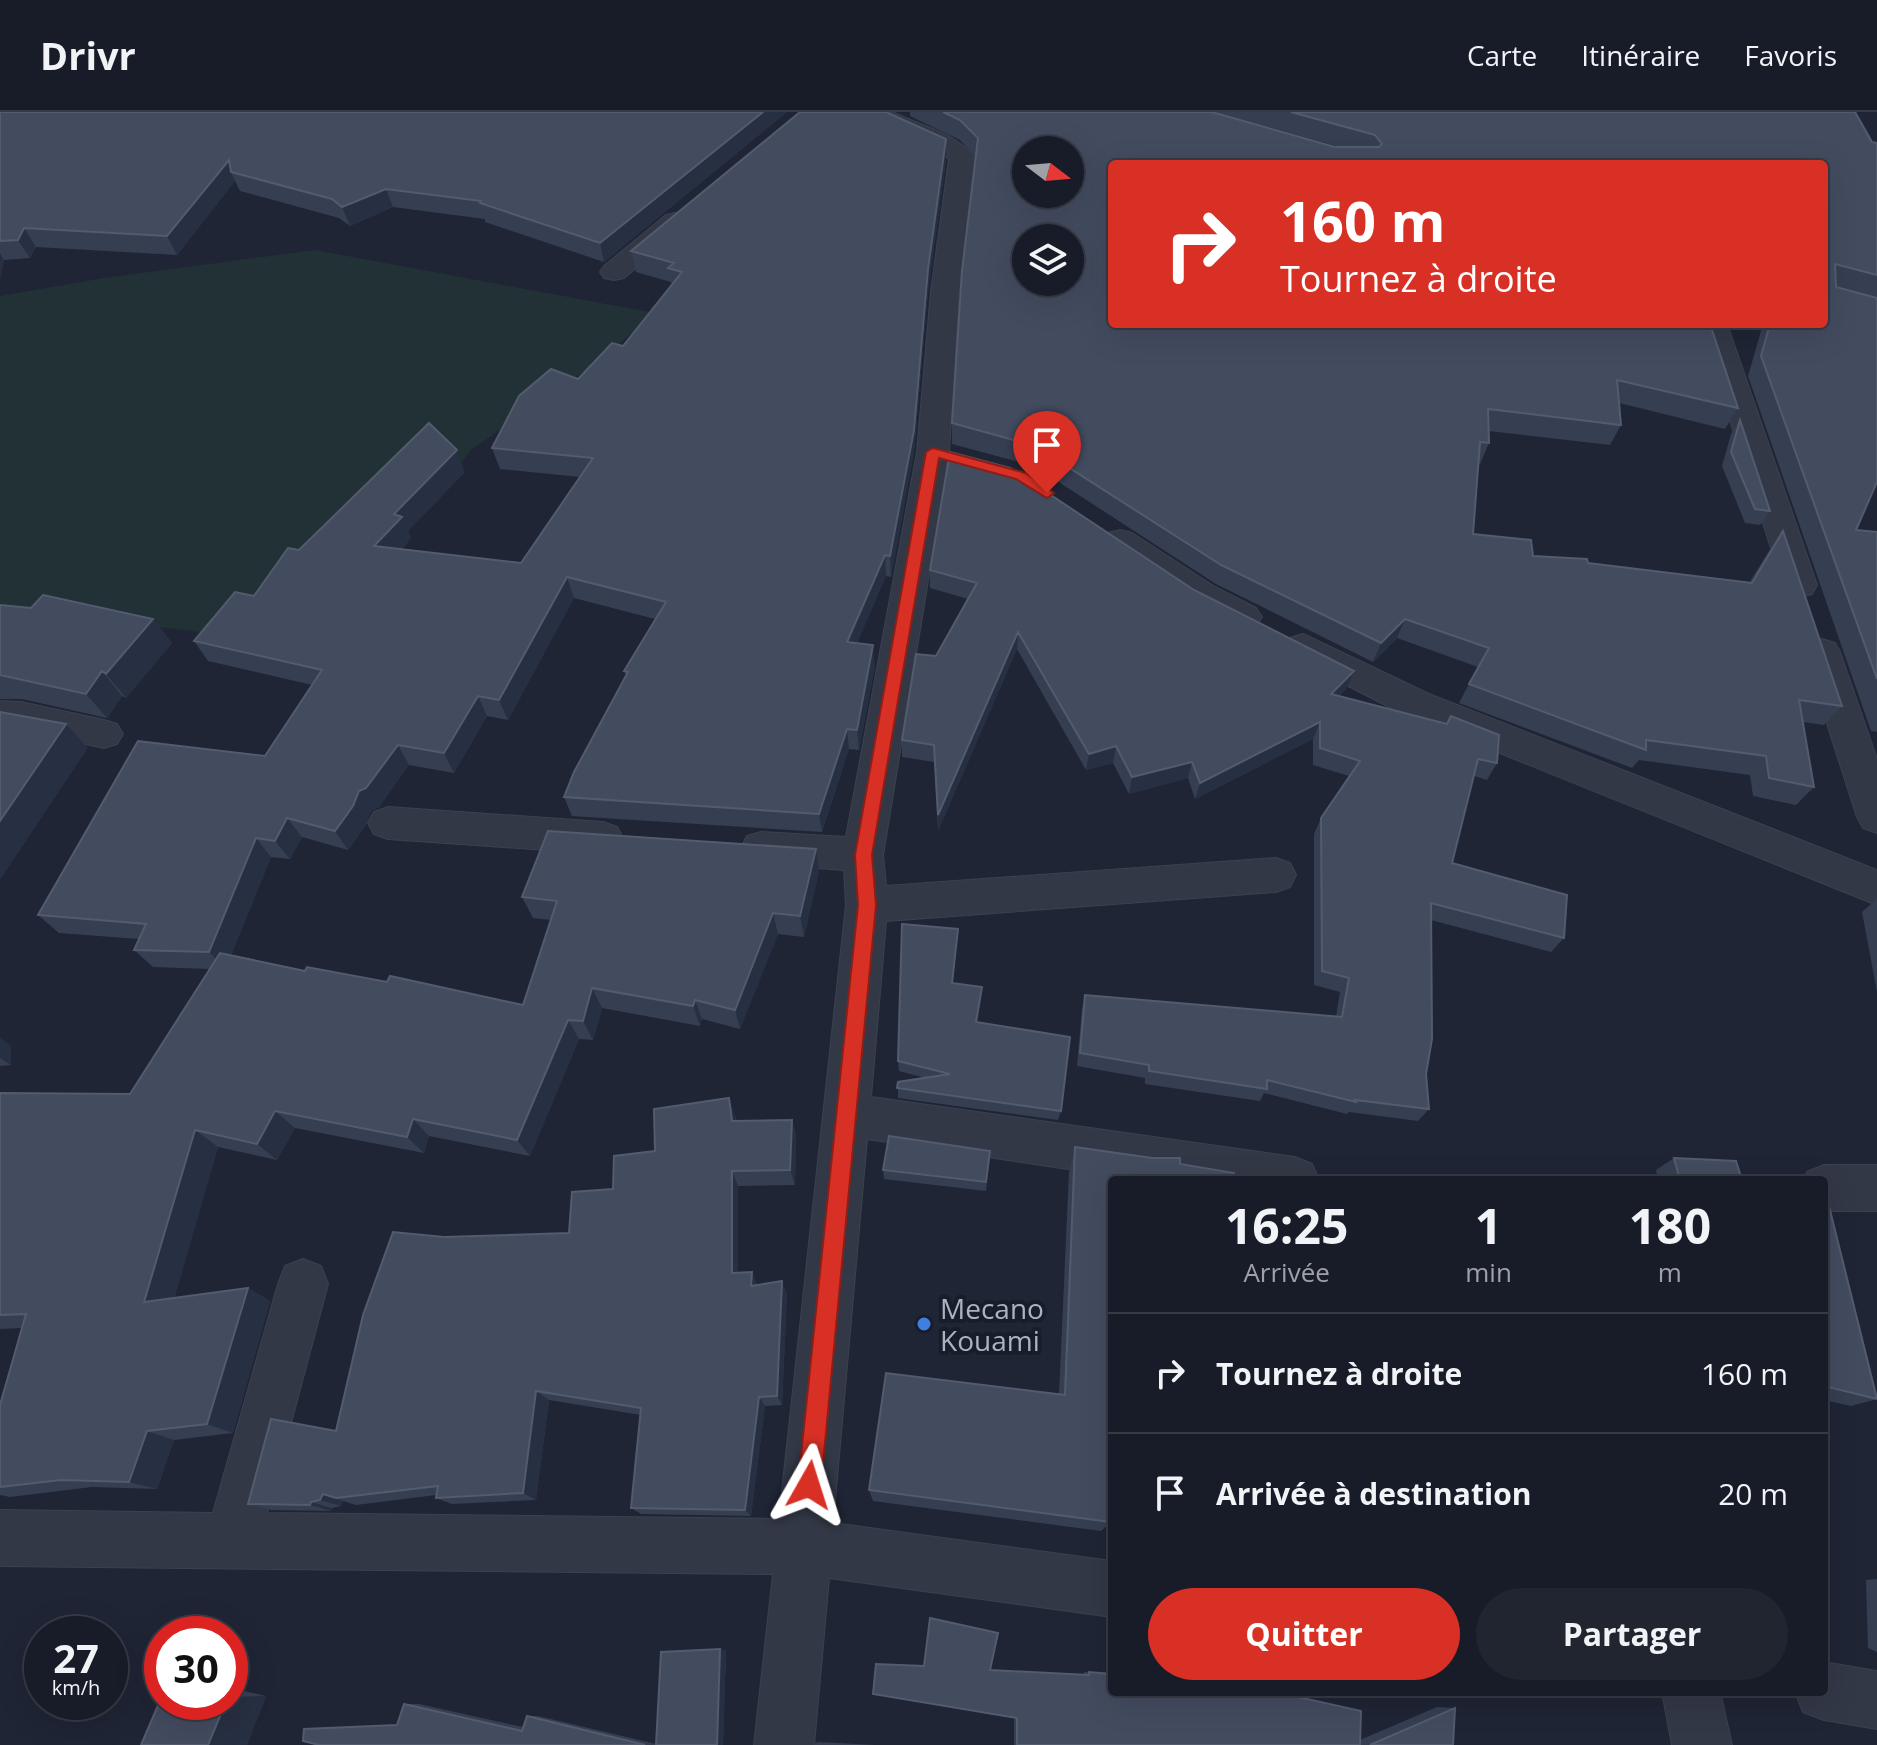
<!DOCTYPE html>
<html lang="fr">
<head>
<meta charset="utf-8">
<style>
	:root { --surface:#171c28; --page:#202530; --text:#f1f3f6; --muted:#9ea1a8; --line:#363a45; --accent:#d93025 }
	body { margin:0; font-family:"Open Sans",sans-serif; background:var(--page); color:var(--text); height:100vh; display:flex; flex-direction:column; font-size:30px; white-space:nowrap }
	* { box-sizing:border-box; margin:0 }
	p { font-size:26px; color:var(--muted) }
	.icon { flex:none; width:44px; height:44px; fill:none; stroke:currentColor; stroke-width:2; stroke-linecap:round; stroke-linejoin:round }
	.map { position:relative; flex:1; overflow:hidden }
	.details { position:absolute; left:1108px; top:1064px; width:720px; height:520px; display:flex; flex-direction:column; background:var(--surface); border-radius:8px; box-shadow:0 8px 32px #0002,0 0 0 2px var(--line) }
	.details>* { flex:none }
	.banner { position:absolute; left:1108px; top:48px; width:720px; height:168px; border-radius:8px; box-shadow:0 8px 32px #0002,0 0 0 2px var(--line); background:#d93025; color:#fff; overflow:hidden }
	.needle { width:52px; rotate:106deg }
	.buttons { position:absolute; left:1012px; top:24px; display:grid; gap:16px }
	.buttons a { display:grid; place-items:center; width:72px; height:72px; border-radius:50%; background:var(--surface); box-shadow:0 8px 32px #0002,0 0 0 2px var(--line); font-size:40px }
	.speed { position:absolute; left:24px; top:1504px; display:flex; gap:16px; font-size:40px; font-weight:700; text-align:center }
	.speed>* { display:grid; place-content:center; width:104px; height:104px; border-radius:50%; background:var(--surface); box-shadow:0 8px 32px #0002,0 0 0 2px var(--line); line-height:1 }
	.speed small { font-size:20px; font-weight:400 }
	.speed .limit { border:12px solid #d22; background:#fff; color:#111 }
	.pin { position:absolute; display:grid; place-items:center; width:68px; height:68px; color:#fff; margin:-82px -34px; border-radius:50% 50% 50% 0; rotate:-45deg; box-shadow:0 0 8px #0007 }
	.pin .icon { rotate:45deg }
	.me { position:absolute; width:88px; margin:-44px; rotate:6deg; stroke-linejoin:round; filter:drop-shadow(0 0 6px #0008) }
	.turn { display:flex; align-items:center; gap:28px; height:168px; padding:0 40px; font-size:36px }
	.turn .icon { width:104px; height:104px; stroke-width:2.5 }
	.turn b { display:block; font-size:56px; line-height:68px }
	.eta { display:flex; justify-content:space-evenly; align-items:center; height:136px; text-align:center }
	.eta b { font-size:48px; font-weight:700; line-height:56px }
	.button { display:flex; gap:16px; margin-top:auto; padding:16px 40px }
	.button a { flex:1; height:92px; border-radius:48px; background:var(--accent); color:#fff; font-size:32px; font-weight:700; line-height:92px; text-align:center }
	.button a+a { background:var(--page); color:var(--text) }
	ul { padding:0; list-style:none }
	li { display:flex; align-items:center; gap:24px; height:120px; padding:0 40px; border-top:2px solid var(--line) }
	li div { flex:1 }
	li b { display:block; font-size:30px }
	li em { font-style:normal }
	header { display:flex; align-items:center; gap:48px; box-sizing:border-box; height:112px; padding:0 40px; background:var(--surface); border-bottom:2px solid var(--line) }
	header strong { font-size:38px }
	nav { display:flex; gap:44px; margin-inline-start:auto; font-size:28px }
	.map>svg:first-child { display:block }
</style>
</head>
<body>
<header>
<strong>Drivr</strong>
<nav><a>Carte</a><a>Itinéraire</a><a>Favoris</a></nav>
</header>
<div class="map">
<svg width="1877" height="1633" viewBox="0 0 1877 1633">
	<rect width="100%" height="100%" fill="#1f2535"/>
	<path fill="#213136" d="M 315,138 L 655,201 L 603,246 L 471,338 L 456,358 L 223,523 L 9,496 L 0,500 L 0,184 L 104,166 Z"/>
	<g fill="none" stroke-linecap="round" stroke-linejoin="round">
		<defs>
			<path id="street" d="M 870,0 C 877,0 889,0 894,1 C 919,13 957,21 975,46 L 959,179 L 949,340 L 883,743 L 886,774 L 1276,746 L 1290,751 L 1296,763 L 1290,775 L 1276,780 L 886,809 L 871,985 L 1295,1045 L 1312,1052 L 1319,1068 L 1142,1068 L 867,1027 L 833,1411 L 1112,1449 L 1112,1505 L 829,1466 L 814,1633 L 754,1633 L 773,1462 L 0,1454 L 0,1398 L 213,1401 L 278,1172 L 285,1154 L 303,1147 L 321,1154 L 328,1172 L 267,1401 L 779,1407 L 846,793 L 844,758 L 761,752 L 747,748 L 741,736 L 747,724 L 761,720 L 846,725 L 917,340 L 931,179 L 949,47 C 927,26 886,29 868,3 Z
				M 675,101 L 684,103 L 688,109 L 684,115 L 624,166 L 614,168 L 604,166 L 600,160 L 604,154 L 666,103 Z
				M 1699,212 L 1727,212 L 1817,473 L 1812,482 L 1800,485 L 1788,482 L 1783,473 Z
				M 1120,418 L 1132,421 L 1215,475 L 1256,496 L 1262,505 L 1256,514 C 1252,515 1249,517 1244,517 C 1220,518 1132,453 1108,437 L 1103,429 L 1108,421 Z
				M 1303,522 L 1429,582 L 1877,758 L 1877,793 L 1403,602 L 1290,544 L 1285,535 L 1290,526 Z
				M 1822,527 L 1835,531 L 1840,540 L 1877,647 L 1877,721 L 1863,716 L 1857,705 L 1804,540 L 1809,531 Z
				M 0,589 L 21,590 L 104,608 L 117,612 L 123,622 L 117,632 L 104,636 L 21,618 L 0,617 Z
				M 388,695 L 603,710 L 617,715 L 623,726 L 617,737 L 603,742 L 388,727 L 374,722 L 368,711 L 374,700 Z
				M 1824,1053 L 1877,1053 L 1877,1099 L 1824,1099 L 1824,1068 L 1804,1068 L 1807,1060 Z
				M 1824,1550 L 1877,1559 L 1877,1617 L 1824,1608 L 1803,1600 L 1795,1580 L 1824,1580 Z
				M 1662,1580 L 1720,1580 L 1732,1633 L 1672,1633 Z"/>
		</defs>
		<use href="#street" stroke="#3c414f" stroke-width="2"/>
		<path stroke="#394a4f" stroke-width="4" stroke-dasharray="5 5" stroke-linecap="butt" d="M 1021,364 L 1032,348"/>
		<use href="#street" fill="#323846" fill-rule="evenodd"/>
	</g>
	<path fill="#363f52" d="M 0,0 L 787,0 L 604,150 L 485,110 L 485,107 L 393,95 L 350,114 L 339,106 L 240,79 L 235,69 L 177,143 L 36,135 L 30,146 L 4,148 L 0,166 Z
		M 910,0 L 1212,0 L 1335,35 L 1340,35 L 1215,0 L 1855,0 L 1872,30 L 1877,31 L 1877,370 L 1856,418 L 1877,420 L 1877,620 L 1871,619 L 1748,264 L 1763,212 L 1824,212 L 1824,52 L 1112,52 L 1710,212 L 1738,296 L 1725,317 L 1619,291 L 1621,313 L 1610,333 L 1489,319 L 1489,331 L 1480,352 L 1479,351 L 1473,422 L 1533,444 L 1749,471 L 1769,439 L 1783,419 L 1842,594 L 1824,613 L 1803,610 L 1814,675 L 1796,693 L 1753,684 L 1750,663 L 1639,648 L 1632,656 L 1459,591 L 1478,555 L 1397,526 L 1373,550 L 1216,472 L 1034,354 L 952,332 L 952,311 L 976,45 L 960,28 L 910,4 Z
		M 946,48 L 928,179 L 914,340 L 891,465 L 886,464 L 857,531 L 875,554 L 859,638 L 849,637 L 822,720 L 572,704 L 564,685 L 626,564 L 624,559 L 655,507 L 574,486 L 508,608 L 487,604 L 454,661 L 409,653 L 379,695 L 371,699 L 366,713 L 348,738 L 302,725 L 290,747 L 271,745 L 231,843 L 305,859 L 523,893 L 551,808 L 533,806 L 522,785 L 816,737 L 819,759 L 804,825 L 778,822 L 740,917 L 702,907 L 700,914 L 602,896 L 593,928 L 579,927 L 530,1044 L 429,1024 L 424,1041 L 295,1016 L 277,1048 L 218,1035 L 174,1186 L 248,1176 L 270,1189 L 233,1321 L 174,1328 L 157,1377 L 92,1375 L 10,1385 L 0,1383 L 0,1293 L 22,1216 L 0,1217 L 0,981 L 130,982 L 210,857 L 153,855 L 134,838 L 139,827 L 59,821 L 38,803 L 265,644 L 312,573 L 208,549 L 194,529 L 254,484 L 299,438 L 465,360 L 408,419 L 411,426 L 401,438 L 521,451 L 580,365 L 500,357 L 492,336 L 578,267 L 623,234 L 672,173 L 671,170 L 636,160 L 631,139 Z
		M 1740,308 L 1770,399 L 1760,413 L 1745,411 L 1722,354 L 1731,322 Z
		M 930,458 L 1194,478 L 1347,576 L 1339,584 L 1497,651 L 1487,668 L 1474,664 L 1452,751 L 1564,826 L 1551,840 L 1431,808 L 1426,962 L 1429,997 L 1418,1009 L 1349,1000 L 1347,1002 L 1264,981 L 1260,989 L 1145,972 L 1145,966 L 1077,954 L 1082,897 L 1085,883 L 1336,905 L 1340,880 L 1314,873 L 1314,722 L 1321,706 L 1349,664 L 1313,653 L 1313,627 L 1195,687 L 1188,666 L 1129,682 L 1113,651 L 1086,658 L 1017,537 L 938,719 L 934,650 L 902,645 L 902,628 L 936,544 L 968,487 L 930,476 Z
		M 0,493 L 153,507 L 172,531 L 126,586 L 122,584 L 107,606 L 22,587 L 0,587 Z
		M 1877,787 L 1877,880 L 1862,800 Z
		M 958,817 L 953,871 L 981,886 L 977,910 L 1061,999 L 1058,1008 L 898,986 L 898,970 L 925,966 L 899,959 L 898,949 Z
		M 0,926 L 11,934 L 11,953 L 0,954 Z
		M 735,1003 L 736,1009 L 792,1008 L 796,1024 L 795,1073 L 738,1074 L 738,1161 L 757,1173 L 787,1181 L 782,1293 L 765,1294 L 751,1404 L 641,1402 L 631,1396 L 641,1303 L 549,1288 L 536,1388 L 452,1392 L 436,1386 L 436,1383 L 356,1393 L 343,1389 L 341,1394 L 332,1396 L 331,1399 L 271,1398 L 248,1392 L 336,1319 L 444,1125 L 569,1121 L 613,1077 L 655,1039 Z
		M 1075,1035 L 1112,1068 L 1111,1410 L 1101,1419 L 873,1389 L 869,1378 L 1059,1282 L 1069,1060 Z
		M 990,1039 L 986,1079 L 884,1067 L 883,1058 Z
		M 1674,1046 L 1742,1068 L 1658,1068 L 1656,1058 Z
		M 1824,1094 L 1877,1287 L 1851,1294 L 1824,1288 Z
		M 1877,1467 L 1877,1540 L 1868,1536 L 1866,1468 Z
		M 726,1538 L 723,1633 L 319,1633 L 397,1613 L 404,1592 L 419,1592 L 523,1615 L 527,1604 L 538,1604 L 656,1632 Z
		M 990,1558 L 1084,1563 L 1084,1560 L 1089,1560 L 1360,1628 L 1437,1595 L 1455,1596 L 1453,1633 L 1014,1633 L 1014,1605 Z
		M 230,1576 L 266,1584 L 247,1633 L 141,1633 L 230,1590 Z
		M 818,1630 L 875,1633 L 813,1633 L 814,1632 Z"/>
	<path fill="#272f42" d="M 763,0 L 787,0 L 604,150 L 600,131 Z
		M 946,27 L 946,48 L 928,179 L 914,340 L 891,465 L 890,444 Z
		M 229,48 L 231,60 L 235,69 L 177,143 L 167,124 Z
		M 386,77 L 393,95 L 350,114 L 342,95 Z
		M 24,116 L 36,135 L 30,146 L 18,128 Z
		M 0,141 L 4,148 L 0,166 Z
		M 457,338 L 465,360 L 408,419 L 411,426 L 384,456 L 374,434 L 394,402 Z
		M 885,443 L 886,464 L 849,551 L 847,530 Z
		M 567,465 L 574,486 L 508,608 L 499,588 Z
		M 153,507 L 172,531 L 126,586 L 106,562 Z
		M 1405,507 L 1397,526 L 1373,550 L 1381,531 Z
		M 1018,520 L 1017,537 L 938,719 L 938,703 Z
		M 873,533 L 875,554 L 859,638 L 857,618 Z
		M 102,559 L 122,584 L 107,606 L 86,582 Z
		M 1354,559 L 1347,576 L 1324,599 L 1331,582 Z
		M 478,584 L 487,604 L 454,661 L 444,641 Z
		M 1320,610 L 1313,627 L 1195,687 L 1200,671 Z
		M 66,612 L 88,636 L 0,768 L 0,709 Z
		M 847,617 L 849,637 L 822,720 L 819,702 Z
		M 398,633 L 409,653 L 379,695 L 371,699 L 366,713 L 348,738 L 335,719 L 359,679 Z
		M 1116,634 L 1113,651 L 1086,658 L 1089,642 Z
		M 1192,650 L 1188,666 L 1129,682 L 1132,665 Z
		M 287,706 L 302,725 L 290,747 L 275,729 Z
		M 256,726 L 271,745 L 226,857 L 209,840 Z
		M 816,737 L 819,759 L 804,825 L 800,804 Z
		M 773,801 L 778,822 L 740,917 L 735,898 Z
		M 592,876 L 602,896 L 593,928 L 583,909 Z
		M 695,888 L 702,907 L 700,914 L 693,894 Z
		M 568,908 L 579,927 L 530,1044 L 517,1028 Z
		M 0,926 L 11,934 L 11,953 L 0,946 Z
		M 729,986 L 735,1003 L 738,1025 L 732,1009 Z
		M 275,999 L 295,1016 L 277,1048 L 257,1032 Z
		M 413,1007 L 429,1024 L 424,1041 L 407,1025 Z
		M 792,1008 L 796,1024 L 795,1073 L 790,1058 Z
		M 195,1018 L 218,1035 L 170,1203 L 144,1190 Z
		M 732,1059 L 738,1074 L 738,1174 L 732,1161 Z
		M 752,1160 L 757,1172 L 757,1186 L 751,1174 Z
		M 782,1169 L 787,1181 L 782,1293 L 777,1284 Z
		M 248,1176 L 270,1189 L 233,1321 L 207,1312 Z
		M 536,1279 L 549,1288 L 536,1388 L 523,1381 Z
		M 759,1285 L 765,1294 L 751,1404 L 745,1398 Z
		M 147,1319 L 174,1328 L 157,1377 L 129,1370 Z
		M 323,1382 L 343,1389 L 341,1394 L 320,1388 Z
		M 311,1390 L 332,1396 L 331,1399 L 310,1393 Z
		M 720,1537 L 726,1538 L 723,1633 L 717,1633 Z
		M 266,1584 L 247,1633 L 208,1633 L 226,1590 L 230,1590 L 230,1585 Z"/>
	<path fill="#434b5f" stroke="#535b6e" stroke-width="2" fill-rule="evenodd" d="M 0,0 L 763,0 L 600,131 L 480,91 L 481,89 L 386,77 L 342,95 L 332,87 L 231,60 L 229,48 L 167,124 L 24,116 L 18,128 L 0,129 Z
		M 800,0 L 886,0 L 946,27 L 928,157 L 914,318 L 890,444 L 885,443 L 847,530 L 873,533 L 857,618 L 847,617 L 819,702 L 564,685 L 574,660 L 628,560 L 624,559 L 666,490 L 567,465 L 499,588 L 478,584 L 444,641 L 398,633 L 366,676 L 359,679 L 353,694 L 335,719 L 287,706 L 275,729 L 256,726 L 209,840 L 134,838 L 146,812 L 38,803 L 138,629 L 265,644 L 322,558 L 194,529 L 235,480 L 254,484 L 288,436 L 299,438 L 429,311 L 457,338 L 394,402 L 402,405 L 374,434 L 521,451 L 593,346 L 492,336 L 519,284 L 551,257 L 578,267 L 612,231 L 623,234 L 682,160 L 668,156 L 674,151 L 631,139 Z
		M 943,0 L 1212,0 L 1335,35 L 1379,35 L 1382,32 L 1375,23 L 1291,0 L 1855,0 L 1872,30 L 1877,31 L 1877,163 L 1835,152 L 1836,175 L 1877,186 L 1877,370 L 1856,418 L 1877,420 L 1877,567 L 1761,244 L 1770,212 L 1824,212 L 1824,52 L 1112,52 L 1112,212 L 1710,212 L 1738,296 L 1617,268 L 1621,313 L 1488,297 L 1489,331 L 1480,330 L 1473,422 L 1531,428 L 1533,444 L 1587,447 L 1588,451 L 1752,471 L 1783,419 L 1842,594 L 1799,588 L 1814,675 L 1769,666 L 1766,644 L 1646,628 L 1646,638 L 1469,572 L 1489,536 L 1405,507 L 1381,531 L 1221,453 L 1035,334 L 952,311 L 962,159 L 978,26 L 960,8 ZM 1026,38 L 1070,38 L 1070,82 L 1026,82 ZM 1026,126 L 1070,126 L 1070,170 L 1026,170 Z
		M 1740,308 L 1770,399 L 1755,397 L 1731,340 Z
		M 950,340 L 1010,356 L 1194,478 L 1354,559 L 1331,582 L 1447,612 L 1451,604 L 1499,623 L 1497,651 L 1478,647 L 1452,751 L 1567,783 L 1564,826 L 1431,791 L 1432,927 L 1426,962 L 1429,997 L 1355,988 L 1356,990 L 1267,968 L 1267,977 L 1149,959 L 1149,953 L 1080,941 L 1085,883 L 1342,905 L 1349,866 L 1322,859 L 1321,706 L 1360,649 L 1320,636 L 1320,610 L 1200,671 L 1192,650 L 1132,665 L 1116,634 L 1089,642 L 1018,520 L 938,703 L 934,633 L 902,628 L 916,542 L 936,544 L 977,471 L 930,458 Z
		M 43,483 L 153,507 L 106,562 L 102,559 L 86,582 L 0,563 L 0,493 L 31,496 Z
		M 0,600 L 66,612 L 0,709 Z
		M 548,719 L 816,737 L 800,804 L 773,801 L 735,898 L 695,888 L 693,894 L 592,876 L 583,909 L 568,908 L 517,1028 L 413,1007 L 407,1025 L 275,999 L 257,1032 L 195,1018 L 144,1190 L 248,1176 L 207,1312 L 147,1319 L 129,1370 L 61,1368 L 0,1375 L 0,1293 L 26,1202 L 0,1203 L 0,981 L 130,982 L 220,841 L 305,859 L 307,855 L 387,870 L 390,864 L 523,893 L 557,789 L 522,785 Z
		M 902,812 L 958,817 L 952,871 L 982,875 L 976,910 L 1070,925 L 1061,999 L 897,976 L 898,970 L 950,962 L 898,949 Z
		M 729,986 L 732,1009 L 792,1008 L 790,1058 L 732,1059 L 732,1161 L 752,1160 L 751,1174 L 782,1169 L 777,1284 L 759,1285 L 745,1398 L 631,1396 L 641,1296 L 536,1279 L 523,1381 L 436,1386 L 438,1374 L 336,1386 L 323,1382 L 320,1388 L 311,1390 L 310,1393 L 248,1392 L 271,1307 L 336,1319 L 363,1203 L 393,1120 L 444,1125 L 569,1121 L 572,1080 L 613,1077 L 614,1044 L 655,1039 L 654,997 Z
		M 889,1024 L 990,1039 L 986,1070 L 883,1058 Z
		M 1075,1035 L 1152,1046 L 1180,1046 L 1180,1052 L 1234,1061 L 1233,1068 L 1112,1068 L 1112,1372 L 1111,1410 L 869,1378 L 886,1261 L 1065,1283 Z
		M 1674,1046 L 1736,1049 L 1742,1068 L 1680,1068 Z
		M 1824,1094 L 1829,1094 L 1877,1287 L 1824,1274 Z
		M 930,1506 L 998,1521 L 990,1558 L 1089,1563 L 1089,1560 L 1112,1562 L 1112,1580 L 1276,1580 L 1361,1599 L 1360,1633 L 1017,1633 L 1017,1606 L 873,1582 L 876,1552 L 924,1554 Z
		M 720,1537 L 717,1633 L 656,1633 L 661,1540 Z
		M 162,1584 L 162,1590 L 226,1590 L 208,1633 L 141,1633 Z
		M 404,1592 L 522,1619 L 527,1604 L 645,1633 L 319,1633 L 303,1629 L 304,1617 L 397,1613 Z
		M 1455,1596 L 1453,1633 L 1370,1633 Z"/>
	<path fill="#d93025" stroke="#8d1f18" stroke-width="2" d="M 933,336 L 1026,361 L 1054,381 L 1047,386 L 1016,367 L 939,346 L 872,743 L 876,793 L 821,1373 L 818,1381 L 809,1385 L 801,1381 L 798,1373 L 858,793 L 855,743 L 926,340 Z"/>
	<circle fill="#3f7fe0" stroke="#181d2a" stroke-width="3" cx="924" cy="1212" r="8"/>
	<g text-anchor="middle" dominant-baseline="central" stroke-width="8" stroke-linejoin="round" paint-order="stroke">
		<g font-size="28" fill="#acb2c3" stroke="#181d2a" text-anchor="start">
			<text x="940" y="1196">Mecano<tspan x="940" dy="32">Kouami</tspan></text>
		</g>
	</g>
</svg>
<div class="buttons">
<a><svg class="needle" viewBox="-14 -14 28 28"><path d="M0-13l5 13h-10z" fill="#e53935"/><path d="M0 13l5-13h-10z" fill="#9ea1a8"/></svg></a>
<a><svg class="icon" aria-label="layers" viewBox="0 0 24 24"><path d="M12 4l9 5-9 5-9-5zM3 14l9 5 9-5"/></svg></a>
</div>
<div class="speed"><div>27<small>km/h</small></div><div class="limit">30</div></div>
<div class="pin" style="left:1047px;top:381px;background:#d93025"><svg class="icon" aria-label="arrive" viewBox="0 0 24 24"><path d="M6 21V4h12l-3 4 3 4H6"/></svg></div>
<svg class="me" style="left:809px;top:1373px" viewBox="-20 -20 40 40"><path d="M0-17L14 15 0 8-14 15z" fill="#d93025" stroke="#fff" stroke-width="4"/></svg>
<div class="banner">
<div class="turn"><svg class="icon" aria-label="right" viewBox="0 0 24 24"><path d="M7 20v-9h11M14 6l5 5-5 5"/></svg><div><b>160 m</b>Tournez à droite</div></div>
</div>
<section class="details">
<div class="eta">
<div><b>16:25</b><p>Arrivée</p></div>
<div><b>1</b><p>min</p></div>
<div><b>180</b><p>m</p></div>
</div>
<ul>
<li><svg class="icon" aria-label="right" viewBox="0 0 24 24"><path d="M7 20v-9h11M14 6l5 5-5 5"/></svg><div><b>Tournez à droite</b></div><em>160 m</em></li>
<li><svg class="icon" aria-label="arrive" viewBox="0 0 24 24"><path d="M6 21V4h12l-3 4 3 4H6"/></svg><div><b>Arrivée à destination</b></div><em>20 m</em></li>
</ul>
<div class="button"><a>Quitter</a><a>Partager</a></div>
</section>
</div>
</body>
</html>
